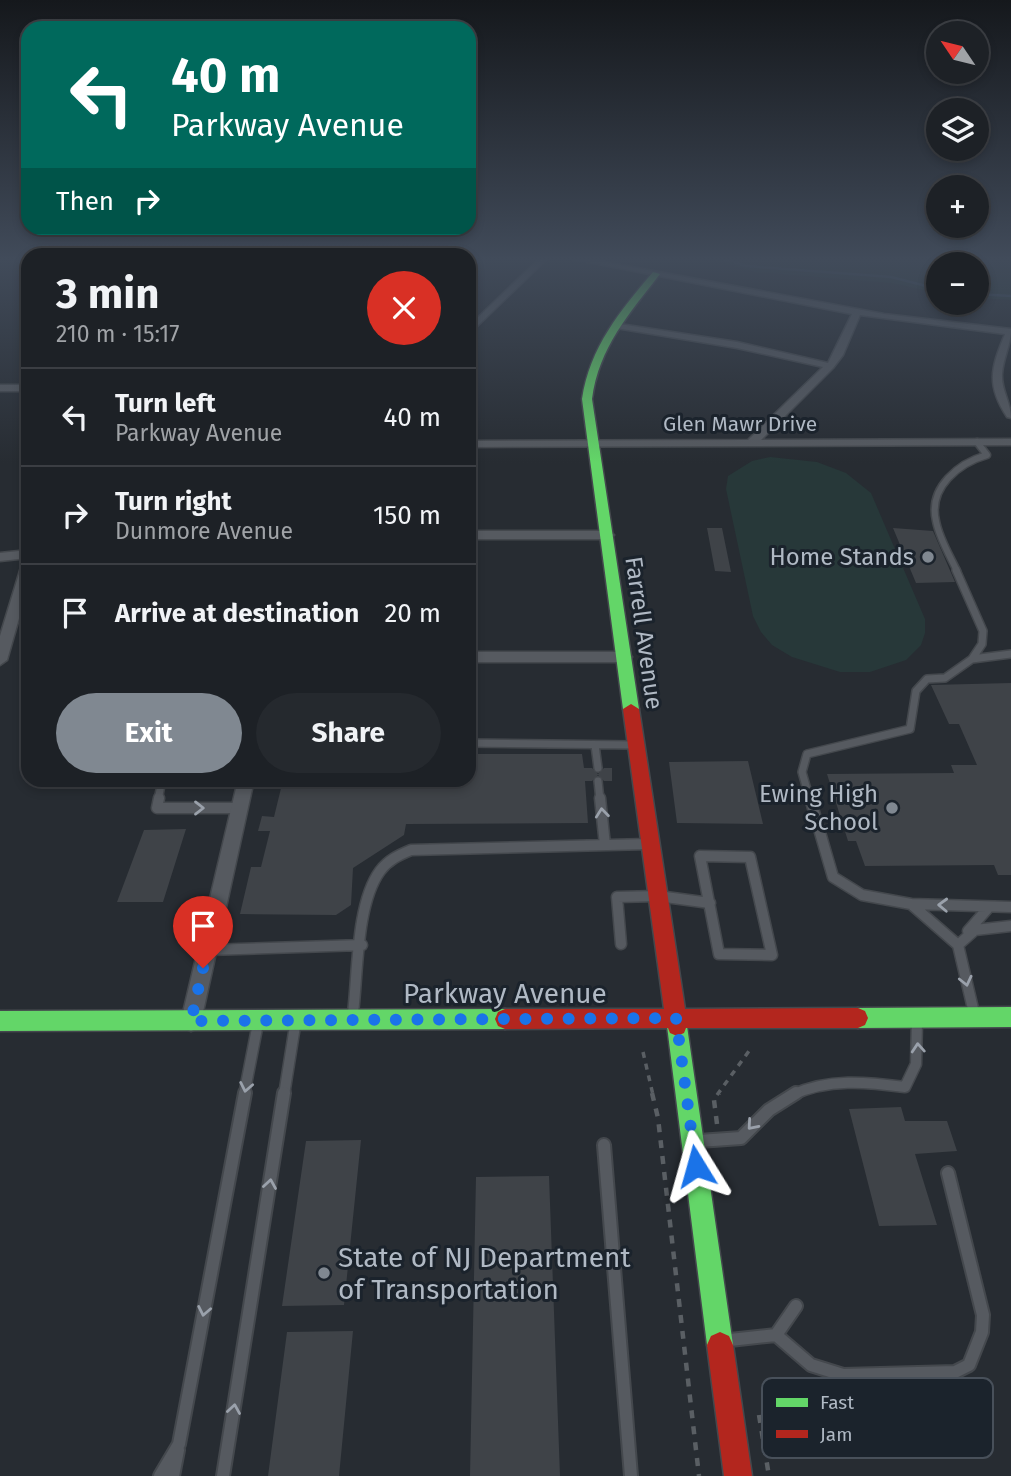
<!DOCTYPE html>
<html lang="en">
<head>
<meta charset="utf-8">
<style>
	:root { --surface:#1d2126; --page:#25292e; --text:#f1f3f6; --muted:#a0a3a7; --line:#3b3e43; --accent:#808891 }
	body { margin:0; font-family:"Fira Sans",sans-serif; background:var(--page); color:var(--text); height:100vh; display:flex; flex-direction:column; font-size:26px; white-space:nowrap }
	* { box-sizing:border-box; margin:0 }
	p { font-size:23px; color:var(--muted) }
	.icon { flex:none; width:38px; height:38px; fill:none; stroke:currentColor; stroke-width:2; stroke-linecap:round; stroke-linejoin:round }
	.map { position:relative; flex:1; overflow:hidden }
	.drawer { position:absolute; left:21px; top:248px; width:455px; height:539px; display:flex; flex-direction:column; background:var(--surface); border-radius:21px; box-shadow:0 4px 10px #0003,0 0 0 2px var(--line) }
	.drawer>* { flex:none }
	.banner { position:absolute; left:21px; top:21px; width:455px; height:214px; border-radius:21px; box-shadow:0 4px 10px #0003,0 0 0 2px var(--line); background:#00695c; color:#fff; overflow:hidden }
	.needle { width:46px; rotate:305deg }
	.buttons { position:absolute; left:926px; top:21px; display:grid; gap:14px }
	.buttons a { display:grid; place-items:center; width:63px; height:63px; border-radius:50%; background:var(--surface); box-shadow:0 4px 10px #0003,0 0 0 2px var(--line); font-size:35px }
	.pin { position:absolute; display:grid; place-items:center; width:60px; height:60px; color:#fff; margin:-72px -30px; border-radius:50% 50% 50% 0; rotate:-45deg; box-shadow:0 0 7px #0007 }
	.pin .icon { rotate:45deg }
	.me { position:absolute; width:77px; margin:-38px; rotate:352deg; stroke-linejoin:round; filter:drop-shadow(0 0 5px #0008) }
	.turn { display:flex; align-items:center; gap:24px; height:147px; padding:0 35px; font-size:32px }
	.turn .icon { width:91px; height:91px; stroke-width:2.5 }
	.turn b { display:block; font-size:49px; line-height:60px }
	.then { display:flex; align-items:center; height:66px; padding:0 35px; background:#0003; gap:14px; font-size:26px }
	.round { display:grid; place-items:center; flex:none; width:74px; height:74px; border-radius:37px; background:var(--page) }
	.overview { display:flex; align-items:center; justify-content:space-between; height:119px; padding:0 35px }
	h1 { font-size:42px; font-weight:700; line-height:52px }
	.primary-button { display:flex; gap:14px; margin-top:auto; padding:14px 35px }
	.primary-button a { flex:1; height:80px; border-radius:42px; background:var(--accent); color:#fff; font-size:28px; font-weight:700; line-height:80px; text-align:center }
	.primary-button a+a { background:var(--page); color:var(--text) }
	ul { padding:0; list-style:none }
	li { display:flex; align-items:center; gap:21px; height:98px; padding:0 35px; border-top:2px solid var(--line) }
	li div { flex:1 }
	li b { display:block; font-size:26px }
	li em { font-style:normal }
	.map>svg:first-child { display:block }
</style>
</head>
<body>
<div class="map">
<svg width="1011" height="1476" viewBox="0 0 1011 1476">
	<rect width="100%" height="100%" fill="#272c32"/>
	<path fill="#273839" d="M 703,257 L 1011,257 L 1011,300 L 977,298 L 976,264 L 938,264 L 938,293 L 892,283 L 755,272 Z
		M 770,457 L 817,462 L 846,473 L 871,493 L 925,619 L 925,633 L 921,645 L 906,660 L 870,672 L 840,672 L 792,657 L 772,645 L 761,632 L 753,616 L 726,489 L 728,476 L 752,461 Z"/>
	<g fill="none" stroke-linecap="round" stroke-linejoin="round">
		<path stroke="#36475b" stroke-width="2.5" d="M 718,257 L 746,266 L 891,277 L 938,289
			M 976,294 L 1011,296"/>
	</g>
	<path fill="#3f4348" d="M 707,528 L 722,528 L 731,572 L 715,571 Z
		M 893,528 L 933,531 L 955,582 L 916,583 Z
		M 1011,683 L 1011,875 L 998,875 L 994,865 L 865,866 L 856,841 L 848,841 L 827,774 L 954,773 L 951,765 L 977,765 L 959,724 L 949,724 L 931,685 Z
		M 469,754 L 582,754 L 584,768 L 592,768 L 598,774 L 604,768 L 612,768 L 612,781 L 604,781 L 598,775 L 592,781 L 585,781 L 588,823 L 406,824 L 404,835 L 353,868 L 351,905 L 336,915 L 240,914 L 251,867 L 261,867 L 270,831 L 258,831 L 262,816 L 274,817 L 283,780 L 469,780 Z
		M 748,761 L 763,824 L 677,823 L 669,762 Z
		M 186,829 L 163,902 L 117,902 L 144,830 Z
		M 901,1107 L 905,1121 L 947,1121 L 957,1151 L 915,1154 L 937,1225 L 879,1226 L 849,1109 Z
		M 361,1140 L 344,1305 L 282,1306 L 306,1141 Z
		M 549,1176 L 560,1476 L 470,1476 L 476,1177 Z
		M 353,1331 L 339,1476 L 268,1476 L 287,1332 Z"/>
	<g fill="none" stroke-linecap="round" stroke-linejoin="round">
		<defs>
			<path id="lane-far3" d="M 957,571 C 950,556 939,538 936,521 C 928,487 959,463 987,455 L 977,442"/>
			<path id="lane-far2" d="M 956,570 L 983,631 L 982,644 L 972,659
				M 469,743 L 634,745
				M 595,745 L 598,768
				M 598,781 L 600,800
				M 158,800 L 162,780
				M 810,800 L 802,772 L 807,754 L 910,729 L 916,691 L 927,679 L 945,678 L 972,659 L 1011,654"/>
			<path id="lane-far1" d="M 159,798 L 157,808 L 241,808
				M 600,798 L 605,845
				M 810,798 L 833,877 L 862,895 L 911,904
				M 700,856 L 750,857 L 772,955 L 719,954 Z
				M 968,931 L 989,907
				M 621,944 L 617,897 L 658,896 L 710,903
				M 958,945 L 975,930 L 1011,926
				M 208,950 L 362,945
				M 353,1013 C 358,973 356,904 380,871 C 388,860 399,855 411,850 L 648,844
				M 974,1013 L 958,945 L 911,904 L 1011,907
				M 244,1095 L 258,1023
				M 284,1095 L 295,1026
				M 792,1095 C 828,1078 867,1082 905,1087 L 916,1064 L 917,1022"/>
			<path id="lane" d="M 699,1141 L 741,1138 L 769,1110 L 796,1093
				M 604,1145 L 631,1476
				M 776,1335 L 811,1365 L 843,1375 L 955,1372 L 969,1365 L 982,1332 L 983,1315 L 948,1173
				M 730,1340 L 776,1335 L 796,1306
				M 160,1476 L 179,1444 L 245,1093
				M 173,1476 L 178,1450
				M 223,1476 L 284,1093"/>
			<path id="street" d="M 541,257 L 549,257 L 469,334 L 469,326 Z
				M 563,257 L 578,257 L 884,314 L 1011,329 C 1011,345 1003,358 1002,374 C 1001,390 1011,402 1011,418 L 1007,417 C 986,385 991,368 1005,334 L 860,315 L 843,355 L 833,368 L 761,440 L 1011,439 L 1011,445 L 469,447 L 469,441 L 748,440 L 823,367 L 737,348 L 616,328 L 613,327 L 613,323 L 737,342 L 828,363 L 852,314 Z
				M 0,385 L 28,385 L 28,391 L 0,391 Z
				M 469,531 L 608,531 L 614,535 L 608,539 L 469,539 Z
				M 28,550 L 28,558 L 0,561 L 0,553 Z
				M 28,560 L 28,587 L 7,660 L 0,665 L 0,636 L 22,564 Z
				M 469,652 L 625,652 L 632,657 L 625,662 L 469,662 Z
				M 238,780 L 254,780 L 201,1021 L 198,1028 L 191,1031 L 184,1028 L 181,1021 Z"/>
			<path id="fast" d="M 653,272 L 660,274 C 629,314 599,347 592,399 L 639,709 L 631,714 L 623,709 L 582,399 C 590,347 620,311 653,272 Z
				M 1011,1007 L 1011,1027 L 858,1028 L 851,1025 L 848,1018 L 851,1011 L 858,1008 Z
				M 505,1009 L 512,1012 L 515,1019 L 512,1026 L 505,1029 L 0,1031 L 0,1011 Z
				M 677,1016 L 684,1019 L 687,1026 L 733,1345 L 729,1354 L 720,1358 L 711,1354 L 707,1345 L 667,1026 L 670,1019 Z"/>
			<path id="jam" d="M 631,704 L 639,709 L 685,1009 L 858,1008 L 865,1011 L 868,1018 L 865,1025 L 858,1028 L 686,1028 L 684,1033 L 677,1036 L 670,1033 L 668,1028 L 505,1029 L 498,1026 L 495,1019 L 498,1012 L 505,1009 L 664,1009 L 623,709 Z
				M 720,1332 L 729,1336 L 733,1345 L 752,1476 L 724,1476 L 707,1345 L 711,1336 Z"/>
		</defs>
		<use href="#lane-far3" stroke="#44484d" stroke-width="9"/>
		<use href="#lane-far2" stroke="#44484d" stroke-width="10"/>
		<use href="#lane-far1" stroke="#44484d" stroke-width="13"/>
		<use href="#lane" stroke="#44484d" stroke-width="16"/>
		<use href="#street" stroke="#44484d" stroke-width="3"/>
		<use href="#fast" stroke="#44484d" stroke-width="3"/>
		<use href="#jam" stroke="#44484d" stroke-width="3"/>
		<path stroke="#5a5f64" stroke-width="3.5" stroke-dasharray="6 6" stroke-linecap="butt" d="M 643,1052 L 653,1095
			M 717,1095 L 749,1051"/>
		<path stroke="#5a5f64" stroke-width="4.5" stroke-dasharray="8 8" stroke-linecap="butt" d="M 652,1093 L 658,1118 L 699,1476
			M 717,1124 L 714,1100 L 719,1093
			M 759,1415 L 769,1476"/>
		<use href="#lane-far3" stroke="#565a60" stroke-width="6"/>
		<use href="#lane-far2" stroke="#565a60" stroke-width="7"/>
		<use href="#lane-far1" stroke="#565a60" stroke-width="10"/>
		<use href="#lane" stroke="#565a60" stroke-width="12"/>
		<use href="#street" fill="#565a60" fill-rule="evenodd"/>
		<use href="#fast" fill="#63d668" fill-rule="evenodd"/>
		<use href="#jam" fill="#b3261e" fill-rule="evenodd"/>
	</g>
	<defs><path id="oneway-chevron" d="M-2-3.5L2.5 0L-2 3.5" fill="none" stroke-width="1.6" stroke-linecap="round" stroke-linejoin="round" transform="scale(1.75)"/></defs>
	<g stroke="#9aa1ab">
		<use href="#oneway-chevron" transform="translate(199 808)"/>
		<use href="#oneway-chevron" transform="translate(602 813) rotate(-96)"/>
		<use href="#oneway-chevron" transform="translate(943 905) rotate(-178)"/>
		<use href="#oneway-chevron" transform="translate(966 981) rotate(77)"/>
		<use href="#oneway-chevron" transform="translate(918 1048) rotate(-94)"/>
		<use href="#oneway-chevron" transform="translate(246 1087) rotate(101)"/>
		<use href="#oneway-chevron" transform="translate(752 1125) rotate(131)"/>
		<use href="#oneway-chevron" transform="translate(270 1184) rotate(-81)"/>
		<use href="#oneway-chevron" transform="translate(204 1311) rotate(101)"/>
		<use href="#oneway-chevron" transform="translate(234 1409) rotate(-81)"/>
	</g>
	<linearGradient id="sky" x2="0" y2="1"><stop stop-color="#15181c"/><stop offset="0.56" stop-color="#414b5a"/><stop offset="1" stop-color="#414b5a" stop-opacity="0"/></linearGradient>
	<rect width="1011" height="463" fill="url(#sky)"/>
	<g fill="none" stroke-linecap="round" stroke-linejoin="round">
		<path stroke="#1a73e8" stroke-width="12" stroke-dasharray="0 21.6" d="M 203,968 L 191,1021 L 676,1018 L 696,1166"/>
	</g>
	<g fill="#808891" stroke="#1b232c" stroke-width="2.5">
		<circle cx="928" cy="557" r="7"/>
		<circle cx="892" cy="808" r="7"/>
		<circle cx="324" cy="1273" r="7"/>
	</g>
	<g text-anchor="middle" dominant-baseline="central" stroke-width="6" stroke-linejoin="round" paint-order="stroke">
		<g font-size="21" fill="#b0b9c4" stroke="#1b232c">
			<text x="740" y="424">Glen Mawr Drive</text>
		</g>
		<g font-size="24" fill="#b0b9c4" stroke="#1b232c" text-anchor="end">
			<text x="914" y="557">Home Stands</text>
			<text x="878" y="794">Ewing High<tspan x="878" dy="28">School</tspan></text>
		</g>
		<g font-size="24" fill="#b0b9c4" stroke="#1b232c">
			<text transform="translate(644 633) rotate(82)">Farrell Avenue</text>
		</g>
		<g font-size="28" fill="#b0b9c4" stroke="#1b232c">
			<text x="505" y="993">Parkway Avenue</text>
		</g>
		<g font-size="28" fill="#b0b9c4" stroke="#1b232c" text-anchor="start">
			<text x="338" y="1257">State of NJ Department<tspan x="338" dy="32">of Transportation</tspan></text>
		</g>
	</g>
	<rect x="762" y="1378" width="231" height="80" rx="10" fill="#1b232c" stroke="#48505a" stroke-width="2"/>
	<rect x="776" y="1398" width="32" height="9" fill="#63d668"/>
	<rect x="776" y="1430" width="32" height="8" fill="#b3261e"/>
	<g font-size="19" fill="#b0b9c4">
		<text x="820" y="1409">Fast</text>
		<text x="820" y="1441">Jam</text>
	</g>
</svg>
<div class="buttons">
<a><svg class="needle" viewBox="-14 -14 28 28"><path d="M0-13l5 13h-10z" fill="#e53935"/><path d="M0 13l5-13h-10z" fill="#a0a3a7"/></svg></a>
<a><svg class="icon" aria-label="layers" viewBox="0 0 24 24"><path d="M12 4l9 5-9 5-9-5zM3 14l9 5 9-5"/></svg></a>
<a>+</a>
<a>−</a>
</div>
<div class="pin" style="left:203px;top:968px;background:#d93025"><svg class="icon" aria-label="arrive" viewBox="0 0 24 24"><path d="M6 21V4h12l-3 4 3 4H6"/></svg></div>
<svg class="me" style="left:696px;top:1166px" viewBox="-20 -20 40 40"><path d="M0-17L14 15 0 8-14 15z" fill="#1a73e8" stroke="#fff" stroke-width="4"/></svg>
<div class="banner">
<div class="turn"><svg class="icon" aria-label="left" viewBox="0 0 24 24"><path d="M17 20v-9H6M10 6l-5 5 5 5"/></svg><div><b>40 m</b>Parkway Avenue</div></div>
<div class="then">Then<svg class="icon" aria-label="right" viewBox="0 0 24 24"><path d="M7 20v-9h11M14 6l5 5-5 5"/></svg></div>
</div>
<section class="drawer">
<div class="overview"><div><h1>3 min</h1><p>210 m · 15:17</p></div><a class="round" style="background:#d93025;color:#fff"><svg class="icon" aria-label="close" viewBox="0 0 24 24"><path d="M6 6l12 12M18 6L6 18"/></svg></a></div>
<ul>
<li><svg class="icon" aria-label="left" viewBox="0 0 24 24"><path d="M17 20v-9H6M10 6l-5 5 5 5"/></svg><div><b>Turn left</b><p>Parkway Avenue</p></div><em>40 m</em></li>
<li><svg class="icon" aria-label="right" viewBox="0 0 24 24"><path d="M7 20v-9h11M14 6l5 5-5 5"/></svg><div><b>Turn right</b><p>Dunmore Avenue</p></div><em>150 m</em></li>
<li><svg class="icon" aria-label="arrive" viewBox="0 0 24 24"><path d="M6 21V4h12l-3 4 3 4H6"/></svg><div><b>Arrive at destination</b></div><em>20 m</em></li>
</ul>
<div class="primary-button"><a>Exit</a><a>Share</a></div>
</section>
</div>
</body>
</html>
